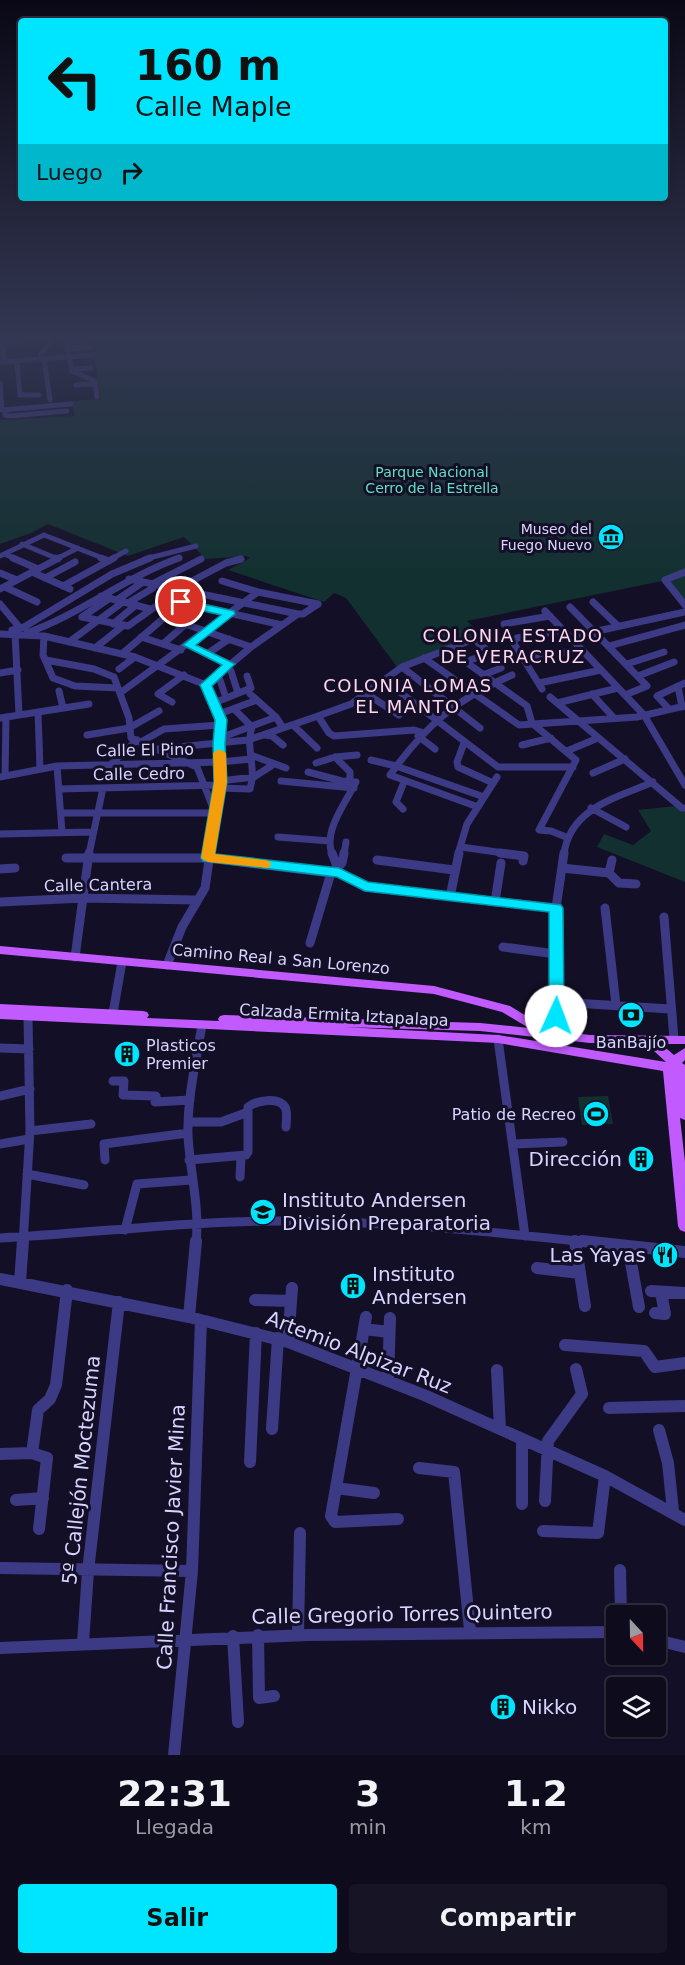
<!DOCTYPE html>
<html lang="es">
<head>
<meta charset="utf-8">
<style>
	:root { --surface:#0e0b1c; --page:#171425; --text:#f1f3f6; --muted:#9b9ba3; --line:#2e2b3b; --accent:#00e5ff }
	body { margin:0; font-family:"DejaVu Sans",sans-serif; background:var(--page); color:var(--text); height:100vh; display:flex; flex-direction:column; font-size:22px; white-space:nowrap }
	* { box-sizing:border-box; margin:0 }
	p { font-size:20px; color:var(--muted) }
	.icon { flex:none; width:33px; height:33px; fill:none; stroke:currentColor; stroke-width:2; stroke-linecap:round; stroke-linejoin:round }
	.map { position:relative; height:1755px; overflow:hidden }
	.drawer { display:flex; flex-direction:column; background:var(--surface); flex:1 }
	.drawer>* { flex:none }
	.hud { position:absolute; left:18px; top:18px; width:650px; height:183px; border-radius:6px; box-shadow:0 2px 4px #0004,0 0 0 2px var(--line); background:#00e5ff; color:#111; overflow:hidden }
	.needle { width:39px; rotate:158deg }
	.fabs { position:absolute; left:606px; top:1605px; display:grid; gap:12px }
	.fabs a { display:grid; place-items:center; width:60px; height:60px; border-radius:6px; background:var(--surface); box-shadow:0 2px 4px #0004,0 0 0 2px var(--line); font-size:30px }
	.pin { position:absolute; display:grid; place-items:center; width:51px; height:51px; color:#fff; margin:-26px; border:3px solid #fff; border-radius:50%; box-shadow:0 2px 6px #0007 }
	.me { position:absolute; width:66px; margin:-33px; rotate:2deg; stroke-linejoin:round; filter:drop-shadow(0 0 4px #0008) }
	.turn { display:flex; align-items:center; gap:21px; height:126px; padding:0 18px; font-size:27px }
	.turn .icon { width:78px; height:78px; stroke-width:2.5 }
	.turn b { display:block; font-size:42px; line-height:51px }
	.then { display:flex; align-items:center; height:57px; padding:0 18px; background:#0003; gap:12px; font-size:22px }
	.eta { display:flex; justify-content:space-evenly; align-items:center; height:102px; text-align:center }
	.eta b { font-size:36px; font-weight:700; line-height:42px }
	.action { display:flex; gap:12px; margin-top:auto; padding:12px 18px }
	.action a { flex:1; height:69px; border-radius:6px; background:var(--accent); color:#111; font-size:24px; font-weight:700; line-height:69px; text-align:center }
	.action a+a { background:var(--page); color:var(--text) }
	.map>svg:first-child { display:block }
</style>
</head>
<body>
<div class="map">
<svg width="685" height="1755" viewBox="0 0 685 1755">
	<rect width="100%" height="100%" fill="#130f26"/>
	<path fill="#12302f" d="M 91,335 L 685,335 L 685,606 L 667,580 L 467,621 L 479,632 L 397,667 L 346,598 L 334,593 L 324,602 L 228,570 L 250,558 L 246,556 L 206,559 L 184,537 L 128,556 L 48,524 L 31,533 L 0,544 L 0,420 L 75,416 L 72,401 L 101,399 Z
		M 685,805 L 685,882 L 597,847 L 604,834 L 633,845 L 651,831 L 638,810 Z
		M 608,1096 L 613,1124 L 582,1125 L 578,1097 Z"/>
	<g fill="none" stroke-linecap="round" stroke-linejoin="round">
		<path stroke="#3d3a85" stroke-width="5" d="M 2,335 L 4,362
			M 65,335 L 72,371 L 95,381 L 97,397
			M 66,342 L 90,340
			M 3,343 L 19,341
			M 67,349 L 91,347
			M 40,359 L 41,353 L 50,343 L 49,335
			M 44,359 L 50,400
			M 17,361 L 20,395 L 39,395
			M 0,362 L 93,355
			M 72,369 L 91,368
			M 0,383 L 2,410 L 71,404
			M 76,385 L 95,384
			M 5,410 L 5,415 L 10,416 L 67,411
			M 22,544 L 58,559
			M 4,554 L 16,559
			M 0,556 L 44,535 L 105,559
			M 56,559 L 78,548
			M 111,559 L 126,551
			M 145,559 L 196,546
			M 175,559 L 179,558"/>
		<path stroke="#3d3a85" stroke-width="7" d="M 13,558 L 38,569
			M 55,558 L 58,559
			M 101,558 L 109,561
			M 32,572 L 70,589
			M 685,572 L 665,580 L 685,605
			M 0,573 L 17,580
			M 45,578 L 75,562
			M 129,579 L 298,614
			M 222,581 L 258,592 L 318,604
			M 152,584 L 201,559
			M 63,586 L 114,558
			M 5,587 L 37,602
			M 0,589 L 59,558
			M 177,589 L 226,563 L 241,559
			M 101,596 L 150,609
			M 117,600 L 143,582
			M 181,602 L 282,625
			M 593,602 L 618,626
			M 128,603 L 153,588
			M 0,604 L 20,628
			M 570,607 L 647,686 L 625,695
			M 545,611 L 644,715 L 685,785
			M 82,617 L 128,626 L 169,597
			M 82,617 L 110,598
			M 113,624 L 136,605
			M 504,624 L 550,616
			M 12,630 L 24,627 L 112,574 L 150,558
			M 15,633 L 19,715
			M 27,633 C 81,614 125,577 179,558
			M 0,634 L 44,636 L 135,657 L 206,685
			M 44,636 L 43,655 L 53,678 L 75,686 L 118,688
			M 141,637 L 181,650
			M 570,637 L 685,612
			M 474,639 L 490,653 L 501,668 L 483,675
			M 69,642 L 123,602
			M 164,643 L 187,623
			M 188,645 L 229,664
			M 609,646 L 685,625
			M 95,648 L 124,625
			M 448,649 L 527,706 L 532,723
			M 122,654 L 165,617 L 251,647
			M 207,654 L 229,639
			M 424,658 L 519,725 L 637,717 L 685,706
			M 46,660 L 94,669 L 114,677 L 129,718 L 131,738 L 197,767 L 215,813 L 61,813
			M 525,660 L 581,649
			M 465,662 L 490,653
			M 627,664 L 664,652
			M 402,667 L 480,728
			M 119,669 L 135,657
			M 231,671 L 238,693
			M 0,673 L 18,670
			M 638,676 L 674,662
			M 220,680 L 226,698
			M 384,680 L 498,767 L 573,767
			M 539,683 L 601,670
			M 206,685 L 251,647 L 298,614 L 303,614 L 318,604
			M 206,685 L 221,720 L 220,781 L 210,854
			M 678,686 L 682,707
			M 542,689 L 513,642 L 517,638 L 564,630
			M 59,691 L 63,708
			M 120,693 L 258,592
			M 250,694 L 276,717 L 283,728
			M 367,694 L 399,715
			M 592,694 L 614,718
			M 550,697 L 682,808 L 685,808
			M 172,702 L 158,694 L 184,675
			M 214,703 L 251,688 L 247,676
			M 557,703 L 618,688
			M 669,709 L 657,696 L 685,683
			M 38,712 L 40,768
			M 219,714 L 257,700
			M 318,716 L 329,733 L 334,736 L 414,730 L 421,732
			M 0,718 L 89,704
			M 532,723 L 576,760 L 539,830 L 551,831 L 566,837
			M 293,725 L 317,748
			M 87,735 L 129,728 L 159,711
			M 265,735 L 272,736 L 283,745
			M 418,736 L 435,749
			M 220,738 L 276,717
			M 141,742 L 164,729 L 220,725
			M 464,743 L 457,762 L 458,767 L 493,783
			M 522,745 L 551,738
			M 158,749 L 248,740 L 318,716 L 351,704 L 402,667 L 492,632
			M 567,751 L 598,738
			M 251,755 L 286,768
			M 335,757 L 350,772 L 350,781
			M 371,760 L 396,766 L 484,797
			M 316,763 L 335,757 L 357,755
			M 110,765 L 137,740
			M 57,766 L 62,832
			M 308,772 L 342,781 L 356,782 C 346,802 323,831 332,854
			M 593,773 L 625,759
			M 5,776 L 6,717
			M 0,777 L 57,766 L 220,762 L 251,759
			M 220,781 L 254,777 L 274,764
			M 281,781 L 354,788
			M 219,788 L 250,789 C 257,768 245,748 252,727 L 234,709
			M 59,789 L 220,785
			M 478,807 L 390,775 C 425,726 456,699 512,675
			M 591,808 L 626,827
			M 403,809 L 396,802 L 404,782
			M 0,834 L 92,832
			M 278,837 L 330,841
			M 461,847 L 511,854
			M 89,854 L 103,788
			M 344,854 L 346,842
			M 458,854 L 467,824 L 497,777
			M 564,854 C 570,808 616,798 653,782"/>
		<path stroke="#3d3a85" stroke-width="9" d="M 332,853 L 339,872
			M 500,853 L 524,856 L 523,861
			M 66,858 L 208,858 L 331,873 L 339,872 L 365,887 L 556,908
			M 377,860 L 454,870
			M 338,867 L 342,863 L 344,853
			M 562,868 L 609,873 L 619,883 L 636,884
			M 0,869 L 15,868
			M 609,873 L 612,860
			M 450,897 L 459,853
			M 0,902 L 83,898 L 197,900
			M 495,902 L 501,863
			M 605,908 L 616,1005
			M 664,917 L 674,1039
			M 310,943 L 331,873
			M 503,947 L 556,954
			M 75,957 L 89,853
			M 167,965 L 182,927 L 205,888 L 210,853
			M 558,1002 L 670,1009
			M 113,1013 L 122,962
			M 550,1034 L 558,1002 L 556,908 L 564,853
			M 498,1039 L 525,1236
			M 0,1048 L 29,1049
			M 113,1081 L 124,1081 L 123,1095 L 156,1096 L 155,1102 L 190,1100
			M 0,1096 L 30,1089
			M 189,1122 L 221,1122 L 248,1112
			M 30,1131 L 91,1124
			M 0,1144 L 29,1139
			M 513,1144 L 563,1142
			M 105,1160 L 104,1144 L 188,1133
			M 189,1160 L 246,1155 L 248,1152 L 248,1107 C 256,1101 278,1096 285,1107 C 288,1112 286,1121 286,1127
			M 27,1174 L 84,1185
			M 240,1177 L 241,1157
			M 125,1230 L 137,1184 L 191,1180
			M 0,1238 C 94,1233 188,1221 283,1221 C 388,1221 493,1232 597,1243
			M 23,1243 L 30,1131 L 28,1017
			M 196,1243 C 200,1208 190,1172 188,1136 C 187,1099 196,1061 202,1025"/>
		<path stroke="#3d3a85" stroke-width="12" d="M 575,1241 L 585,1306
			M 582,1241 L 685,1252
			M 628,1246 L 639,1307
			M 537,1268 L 580,1273
			M 0,1279 L 189,1317 L 288,1342 L 424,1395 L 605,1476 L 685,1520
			M 20,1282 L 23,1241
			M 651,1291 L 685,1293
			M 255,1300 L 291,1301
			M 655,1313 L 665,1314 L 661,1292
			M 189,1317 L 196,1241
			M 366,1317 L 331,1516 L 335,1522 L 398,1519
			M 364,1329 L 389,1332
			M 288,1342 L 292,1288
			M 565,1345 L 644,1351 L 655,1367 L 685,1363
			M 497,1370 L 500,1429
			M 388,1380 L 390,1318
			M 609,1408 L 685,1406
			M 272,1429 L 278,1338
			M 659,1430 L 668,1463 L 673,1511
			M 522,1439 L 522,1504
			M 32,1453 L 38,1410 L 50,1399 L 56,1385 L 67,1290
			M 0,1454 L 32,1453 L 47,1458 L 39,1529
			M 250,1462 L 256,1333
			M 419,1468 L 454,1472 L 470,1630
			M 336,1488 L 374,1493
			M 16,1500 L 43,1498
			M 545,1501 L 548,1441 L 582,1394 L 576,1369
			M 543,1531 L 598,1533 L 605,1476
			M 0,1568 L 192,1571
			M 620,1570 L 621,1616
			M 258,1635 L 259,1698 L 274,1696
			M 298,1635 L 300,1533
			M 233,1636 L 238,1722
			M 656,1640 L 685,1647
			M 83,1643 L 88,1571 L 119,1302
			M 0,1648 L 308,1635 L 616,1632
			M 174,1755 L 192,1571 L 201,1320"/>
		<path fill="#c25bff" fill-rule="evenodd" d="M 0,946 L 434,986 L 510,1006 L 549,1030 L 590,1035 L 685,1036 L 685,1044 L 661,1044 L 674,1055 L 685,1048 L 685,1060 L 682,1063 L 685,1065 L 685,1120 L 680,1118 L 685,1162 L 685,1232 L 680,1230 L 678,1226 L 663,1071 L 498,1043 L 0,1019 L 0,1004 L 143,1011 L 147,1012 L 149,1015 L 147,1018 L 219,1021 L 218,1019 L 220,1016 L 224,1015 L 480,1023 L 529,1028 L 502,1012 L 434,994 L 0,954 ZM 344,1027 L 480,1031 L 590,1043 L 640,1044 L 654,1051 L 666,1062 L 498,1035 Z"/>
	</g>
	<linearGradient id="sky" x2="0" y2="1"><stop stop-color="#0a0815"/><stop offset="0.58" stop-color="#333752"/><stop offset="1" stop-color="#333752" stop-opacity="0"/></linearGradient>
	<rect width="685" height="581" fill="url(#sky)"/>
	<path fill="#00e5ff" stroke="#0095a6" stroke-width="1.5" d="M 181,599 L 234,611 L 235,614 L 196,645 L 235,664 L 212,686 L 227,720 L 225,744 L 227,782 L 215,854 L 339,868 L 368,882 L 561,905 L 563,908 L 564,1016 L 562,1020 L 551,1020 L 549,1016 L 549,912 L 365,891 L 337,877 L 203,861 L 201,858 L 214,782 L 213,744 L 215,720 L 200,685 L 222,665 L 183,645 L 221,615 L 177,605 L 175,602 Z"/>
	<path fill="#f59e0b" d="M 219,749 L 226,753 L 227,782 L 215,854 L 264,860 L 269,861 L 271,864 L 269,868 L 208,862 L 201,858 L 214,782 L 213,753 Z"/>
	<defs>
		<symbol id="museum-disc" viewBox="-11 -11 22 22"><circle r="9.5" fill="#00e5ff" stroke="#130f26"/><path d="M0-6L6-3V-2H-6V-3ZM-5-1h2V3h-2ZM-1-1h2V3h-2ZM3-1h2V3H3ZM-6 4H6V6H-6Z" fill="#111"/></symbol>
		<symbol id="bank-disc" viewBox="-11 -11 22 22"><circle r="9.5" fill="#00e5ff" stroke="#130f26"/><path d="M-6-4H6V4H-6ZM0-2.3a2.3 2.3 0 1 0 0 4.6a2.3 2.3 0 1 0 0-4.6Z" fill="#111"/></symbol>
		<symbol id="building-disc" viewBox="-11 -11 22 22"><circle r="9.5" fill="#00e5ff" stroke="#130f26"/><path d="M-4-6H4V6H1V3H-1V6H-4ZM-2.5-4.3h1.7v1.8h-1.7ZM.8-4.3h1.7v1.8H.8ZM-2.5-1h1.7V.8h-1.7ZM.8-1h1.7V.8H.8Z" fill="#111"/></symbol>
		<symbol id="stadium-disc" viewBox="-11 -11 22 22"><circle r="9.5" fill="#00e5ff" stroke="#130f26"/><path d="M0-5a6.5 5 0 1 0 0 10a6.5 5 0 1 0 0-10ZM-3.5-1.8h7v3.6h-7Z" fill="#111"/></symbol>
		<symbol id="school-disc" viewBox="-11 -11 22 22"><circle r="9.5" fill="#00e5ff" stroke="#130f26"/><path d="M0-5L7-2L0 1L-7-2ZM-4 1L0 2.5L4 1V4Q0 6-4 4Z" fill="#111"/></symbol>
		<symbol id="restaurant-disc" viewBox="-11 -11 22 22"><circle r="9.5" fill="#00e5ff" stroke="#130f26"/><path d="M-5-6h1v4h1v-4h1v4h1v-4h1v5L-1.5 .5V6h-2V.5L-5-1ZM5-6V6H3V1.5H1.5Q1.5-4 5-6Z" fill="#111"/></symbol>
	</defs>
	<g fill-rule="evenodd">
		<use href="#museum-disc" x="596" y="522" width="30" height="30"/>
		<use href="#bank-disc" x="616" y="1000" width="30" height="30"/>
		<use href="#building-disc" x="112" y="1039" width="30" height="30"/>
		<use href="#stadium-disc" x="581" y="1099" width="30" height="30"/>
		<use href="#building-disc" x="626" y="1144" width="30" height="30"/>
		<use href="#school-disc" x="248" y="1197" width="30" height="30"/>
		<use href="#restaurant-disc" x="650" y="1240" width="30" height="30"/>
		<use href="#building-disc" x="338" y="1271" width="30" height="30"/>
		<use href="#building-disc" x="488" y="1692" width="30" height="30"/>
	</g>
	<g text-anchor="middle" dominant-baseline="central" stroke-width="6" stroke-linejoin="round" paint-order="stroke">
		<g font-size="14" fill="#5fe0c0" stroke="#130f26">
			<text x="432" y="472">Parque Nacional<tspan x="432" dy="16">Cerro de la Estrella</tspan></text>
		</g>
		<g font-size="14" fill="#d9d4ff" stroke="#130f26" text-anchor="end">
			<text x="592" y="529">Museo del<tspan x="592" dy="16">Fuego Nuevo</tspan></text>
		</g>
		<g font-size="16" fill="#d9d4ff" stroke="#130f26">
			<text transform="translate(145 750) rotate(-1)">Calle El Pino</text>
			<text transform="translate(139 774) rotate(-1)">Calle Cedro</text>
			<text transform="translate(98 885) rotate(-1)">Calle Cantera</text>
			<text transform="translate(281 959) rotate(5)">Camino Real a San Lorenzo</text>
			<text transform="translate(344 1015) rotate(3)">Calzada Ermita Iztapalapa</text>
		</g>
		<g font-size="16" fill="#d9d4ff" stroke="#130f26">
			<text x="631" y="1042">BanBajío</text>
			<text x="146" y="1045" text-anchor="start">Plasticos<tspan x="146" dy="18">Premier</tspan></text>
			<text x="576" y="1114" text-anchor="end">Patio de Recreo</text>
		</g>
		<g font-size="18" letter-spacing="1.5" fill="#ffd6f0" stroke="#130f26">
			<text x="513" y="635">COLONIA ESTADO<tspan x="513" dy="21">DE VERACRUZ</tspan></text>
			<text x="408" y="685">COLONIA LOMAS<tspan x="408" dy="21">EL MANTO</tspan></text>
		</g>
		<g font-size="20" fill="#d9d4ff" stroke="#130f26" text-anchor="start">
			<text x="622" y="1159" text-anchor="end">Dirección</text>
			<text x="282" y="1200">Instituto Andersen<tspan x="282" dy="23">División Preparatoria</tspan></text>
			<text x="646" y="1255" text-anchor="end">Las Yayas</text>
			<text x="372" y="1274">Instituto<tspan x="372" dy="23">Andersen</tspan></text>
			<text x="522" y="1707">Nikko</text>
		</g>
		<g font-size="20" fill="#d9d4ff" stroke="#130f26">
			<text transform="translate(359 1352) rotate(21)">Artemio Alpizar Ruz</text>
			<text transform="translate(81 1470) rotate(-84)">5º Callejón Moctezuma</text>
			<text transform="translate(171 1537) rotate(-87)">Calle Francisco Javier Mina</text>
			<text transform="translate(402 1614) rotate(-1)">Calle Gregorio Torres Quintero</text>
		</g>
	</g>
</svg>
<div class="fabs">
<a><svg class="needle" viewBox="-14 -14 28 28"><path d="M0-13l5 13h-10z" fill="#e53935"/><path d="M0 13l5-13h-10z" fill="#9b9ba3"/></svg></a>
<a><svg class="icon" aria-label="layers" viewBox="0 0 24 24"><path d="M12 4l9 5-9 5-9-5zM3 14l9 5 9-5"/></svg></a>
</div>
<div class="pin" style="left:181px;top:602px;background:#d93025"><svg class="icon" aria-label="arrive" viewBox="0 0 24 24"><path d="M6 21V4h12l-3 4 3 4H6"/></svg></div>
<svg class="me" style="left:556px;top:1016px" viewBox="-20 -20 40 40"><circle r="19" fill="#fff"/><path d="M0-13L10 11 0 6-10 11z" fill="#00e5ff"/></svg>
<div class="hud">
<div class="turn"><svg class="icon" aria-label="left" viewBox="0 0 24 24"><path d="M17 20v-9H6M10 6l-5 5 5 5"/></svg><div><b>160 m</b>Calle Maple</div></div>
<div class="then">Luego<svg class="icon" aria-label="right" viewBox="0 0 24 24"><path d="M7 20v-9h11M14 6l5 5-5 5"/></svg></div>
</div>
</div>
<section class="drawer">
<div class="eta">
<div><b>22:31</b><p>Llegada</p></div>
<div><b>3</b><p>min</p></div>
<div><b>1.2</b><p>km</p></div>
</div>
<div class="action"><a>Salir</a><a>Compartir</a></div>
</section>
</body>
</html>
